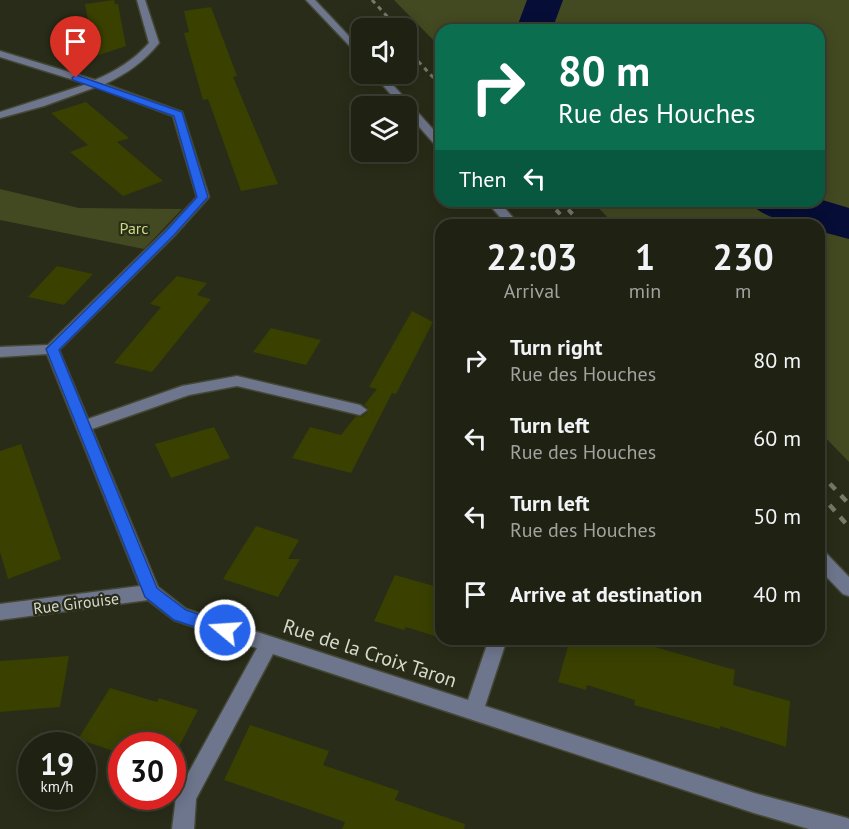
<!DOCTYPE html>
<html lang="en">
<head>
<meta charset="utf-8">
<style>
	:root { --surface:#1f2112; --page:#27291b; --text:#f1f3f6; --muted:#a1a39f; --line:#3c3e32 }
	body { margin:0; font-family:"PT Sans",sans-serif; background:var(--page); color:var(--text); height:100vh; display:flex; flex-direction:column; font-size:22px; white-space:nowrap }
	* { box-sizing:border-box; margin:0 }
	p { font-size:20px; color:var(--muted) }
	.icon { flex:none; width:33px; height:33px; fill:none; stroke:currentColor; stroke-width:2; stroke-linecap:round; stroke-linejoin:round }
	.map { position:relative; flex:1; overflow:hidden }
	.sheet { position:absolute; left:435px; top:219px; width:390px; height:426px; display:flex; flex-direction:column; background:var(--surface); border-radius:18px; box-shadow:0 3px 15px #0003,0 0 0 2px var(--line) }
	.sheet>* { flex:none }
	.banner { position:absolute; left:435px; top:24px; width:390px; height:183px; border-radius:18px; box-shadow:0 3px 15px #0003,0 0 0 2px var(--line); background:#0b6e4f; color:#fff; overflow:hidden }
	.buttons { position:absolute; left:351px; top:18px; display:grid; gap:12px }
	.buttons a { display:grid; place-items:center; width:66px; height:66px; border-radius:12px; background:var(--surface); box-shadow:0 3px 15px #0003,0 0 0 2px var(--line); font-size:30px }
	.speed { position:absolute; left:18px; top:732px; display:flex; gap:12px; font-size:30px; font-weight:700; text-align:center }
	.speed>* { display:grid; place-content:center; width:78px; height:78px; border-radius:50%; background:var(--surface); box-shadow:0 3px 15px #0003,0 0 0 2px var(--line); line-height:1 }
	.speed small { font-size:15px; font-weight:400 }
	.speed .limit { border:9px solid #d22; background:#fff; color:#111 }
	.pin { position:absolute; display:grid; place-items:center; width:51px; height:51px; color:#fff; margin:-62px -26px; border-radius:50% 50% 50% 0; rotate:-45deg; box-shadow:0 0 6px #0007 }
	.pin .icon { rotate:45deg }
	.me { position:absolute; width:66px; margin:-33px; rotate:288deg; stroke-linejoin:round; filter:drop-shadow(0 0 4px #0008) }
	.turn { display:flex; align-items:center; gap:21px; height:126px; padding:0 24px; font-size:27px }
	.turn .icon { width:78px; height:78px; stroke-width:2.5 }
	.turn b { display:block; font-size:42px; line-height:51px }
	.then { display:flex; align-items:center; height:57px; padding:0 24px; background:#0003; gap:12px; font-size:22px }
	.eta { display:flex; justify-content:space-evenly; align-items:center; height:102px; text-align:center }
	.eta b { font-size:36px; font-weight:600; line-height:42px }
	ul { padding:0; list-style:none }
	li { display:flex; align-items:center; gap:18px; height:78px; padding:0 24px }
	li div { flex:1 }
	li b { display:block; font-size:22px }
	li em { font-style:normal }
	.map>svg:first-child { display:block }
</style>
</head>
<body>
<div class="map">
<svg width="849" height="829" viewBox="0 0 849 829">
	<rect width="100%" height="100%" fill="#292c18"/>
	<path fill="#434a21" d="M 394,0 L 849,0 L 849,462 L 819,431 L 819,225 L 615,225 L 592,201 L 819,201 L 819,30 L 441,30 L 441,48 Z
		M 0,189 L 79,208 L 182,209 L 144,249 L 0,220 Z"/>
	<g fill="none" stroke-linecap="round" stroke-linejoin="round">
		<path fill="#060e37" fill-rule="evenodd" d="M 527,0 L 563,0 L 553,27 L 554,30 L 518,30 L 517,27 Z
			M 819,199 L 849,208 L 849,239 L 819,231 L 819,225 C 797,225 762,220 749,201 Z"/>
	</g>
	<path fill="#394000" d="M 114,0 L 115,4 L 118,4 L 126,46 L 93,57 L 56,30 L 88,20 L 85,4 Z
		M 211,7 L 237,76 L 233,77 L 278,184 L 241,191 L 208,99 L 203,100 L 184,33 L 189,32 L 184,11 Z
		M 86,102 L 129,138 L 117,142 L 163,181 L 123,196 L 70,152 L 88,145 L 51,113 Z
		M 57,266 L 93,274 L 64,305 L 28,297 Z
		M 177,276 L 207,283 L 197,295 L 211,299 L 152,372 L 114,363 L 161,307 L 150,304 Z
		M 412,311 L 433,322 L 396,394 L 392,393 L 351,473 L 292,458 L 310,427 L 341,435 L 356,416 L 361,417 L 368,412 L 368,408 L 364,405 L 377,389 L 369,387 Z
		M 271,328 L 321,340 L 306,365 L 253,352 Z
		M 214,427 L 230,458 L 171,478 L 155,444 Z
		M 21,444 L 61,559 L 8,579 L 0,552 L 0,451 Z
		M 256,526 L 299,540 L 288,559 L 300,559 L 278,597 L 223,579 Z
		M 395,575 L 441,588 L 441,638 L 406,627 L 404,630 L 374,621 Z
		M 570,639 L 597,646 L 599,639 L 627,639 L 735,670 L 733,685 L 790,701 L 786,747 L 720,726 L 720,729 L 634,705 L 635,700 L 587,685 L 586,690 L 558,682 Z
		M 69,656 L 60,707 L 0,712 L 0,661 Z
		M 110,688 L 157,702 L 159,698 L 198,710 L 172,760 L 172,746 L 122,746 L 122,754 L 78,739 Z
		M 250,725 L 329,751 L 323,765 L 399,791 L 395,800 L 465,824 L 464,829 L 342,829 L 345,822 L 224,780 Z"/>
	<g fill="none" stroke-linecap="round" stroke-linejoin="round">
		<defs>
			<path id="minor" d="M 137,0 L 145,0 L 159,43 C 144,62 126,74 105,84 L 182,112 L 209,197 L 174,236 L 59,350 L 88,419 L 182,386 L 237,376 L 360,405 L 367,410 L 360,415 L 237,386 L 189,395 L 92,429 L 158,587 L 186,609 L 468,700 L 489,639 L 507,639 L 485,706 L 754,793 L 847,818 L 849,819 L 849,829 L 809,829 L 754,813 L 273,654 L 196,799 L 194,829 L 172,829 L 176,797 L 179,790 L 257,648 L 174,620 L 148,600 L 0,620 L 0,604 L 140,586 L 47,354 L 0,357 L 0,347 L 48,345 L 166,230 L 197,197 L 173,116 L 96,87 L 44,106 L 0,118 L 0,112 L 87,84 L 0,57 L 0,51 L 95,80 C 116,71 134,60 149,43 Z
				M 306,0 L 315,0 L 362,50 L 362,59 Z
				M 373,74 L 383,74 L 441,138 L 441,148 L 437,147 L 406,112 L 406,106 L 401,106 Z
				M 486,201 L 498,201 L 520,225 L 507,225 Z
				M 819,550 L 825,552 L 849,577 L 849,596 L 843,594 L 819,569 Z"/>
		</defs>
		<use href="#minor" stroke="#454835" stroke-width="3"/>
		<use href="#minor" fill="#6e768d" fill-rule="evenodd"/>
		<path stroke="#777a69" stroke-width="3" stroke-dasharray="4.5 4.5" stroke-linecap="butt" d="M 372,0 L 398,28
			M 406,48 L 441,86"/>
		<path stroke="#777a69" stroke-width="4" stroke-dasharray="6 6" stroke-linecap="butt" d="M 548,201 L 570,225
			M 560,201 L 583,225"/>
		<path stroke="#777a69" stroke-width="4.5" stroke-dasharray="8 8" stroke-linecap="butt" d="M 819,472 L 849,504
			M 819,493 L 849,527"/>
	</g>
	<path fill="#2563eb" stroke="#184099" stroke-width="1.5" d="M 76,75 L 182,112 L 208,197 L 174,235 L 59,350 L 157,588 L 186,610 L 231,625 L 233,630 L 231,635 L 225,637 L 174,620 L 145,597 L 46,349 L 166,231 L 197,197 L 174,116 L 73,80 L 72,78 Z"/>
	<g text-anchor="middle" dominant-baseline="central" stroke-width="4.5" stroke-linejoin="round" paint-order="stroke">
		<g font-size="16" fill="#ccda84" stroke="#292c18">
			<text x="134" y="228">Parc</text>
		</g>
		<g font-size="16" fill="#d6d9cc" stroke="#292c18">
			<text transform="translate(76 603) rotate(-7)">Rue Girouise</text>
		</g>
		<g font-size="20" fill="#d6d9cc" stroke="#292c18">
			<text transform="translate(370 653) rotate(18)">Rue de la Croix Taron</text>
		</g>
	</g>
</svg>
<div class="buttons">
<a><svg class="icon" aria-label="sound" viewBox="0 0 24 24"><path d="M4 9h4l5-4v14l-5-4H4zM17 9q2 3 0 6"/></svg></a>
<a><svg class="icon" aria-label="layers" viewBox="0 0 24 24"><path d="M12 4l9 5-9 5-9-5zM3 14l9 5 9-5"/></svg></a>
</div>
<div class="speed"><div>19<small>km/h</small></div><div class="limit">30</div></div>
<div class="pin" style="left:76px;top:78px;background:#d93025"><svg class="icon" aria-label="arrive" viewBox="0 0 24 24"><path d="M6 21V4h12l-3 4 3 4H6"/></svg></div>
<svg class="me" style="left:225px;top:630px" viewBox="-20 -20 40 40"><circle r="17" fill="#2563eb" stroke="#fff" stroke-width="3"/><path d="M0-11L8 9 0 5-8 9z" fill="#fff"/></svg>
<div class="banner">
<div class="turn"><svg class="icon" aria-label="right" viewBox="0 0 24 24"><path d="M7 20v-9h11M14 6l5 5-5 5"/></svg><div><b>80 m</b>Rue des Houches</div></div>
<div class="then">Then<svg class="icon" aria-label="left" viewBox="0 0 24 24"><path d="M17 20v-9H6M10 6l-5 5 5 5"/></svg></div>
</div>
<section class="sheet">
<div class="eta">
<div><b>22:03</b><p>Arrival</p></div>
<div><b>1</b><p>min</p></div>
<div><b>230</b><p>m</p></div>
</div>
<ul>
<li><svg class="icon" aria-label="right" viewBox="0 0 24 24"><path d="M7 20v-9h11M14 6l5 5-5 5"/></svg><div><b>Turn right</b><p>Rue des Houches</p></div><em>80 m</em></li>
<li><svg class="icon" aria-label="left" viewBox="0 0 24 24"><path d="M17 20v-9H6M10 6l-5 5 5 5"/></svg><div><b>Turn left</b><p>Rue des Houches</p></div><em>60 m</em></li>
<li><svg class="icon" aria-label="left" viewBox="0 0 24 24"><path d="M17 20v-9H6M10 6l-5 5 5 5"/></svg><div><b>Turn left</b><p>Rue des Houches</p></div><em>50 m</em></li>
<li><svg class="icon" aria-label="arrive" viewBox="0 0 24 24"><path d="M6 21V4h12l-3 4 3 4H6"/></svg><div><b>Arrive at destination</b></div><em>40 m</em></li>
</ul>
</section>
</div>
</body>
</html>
